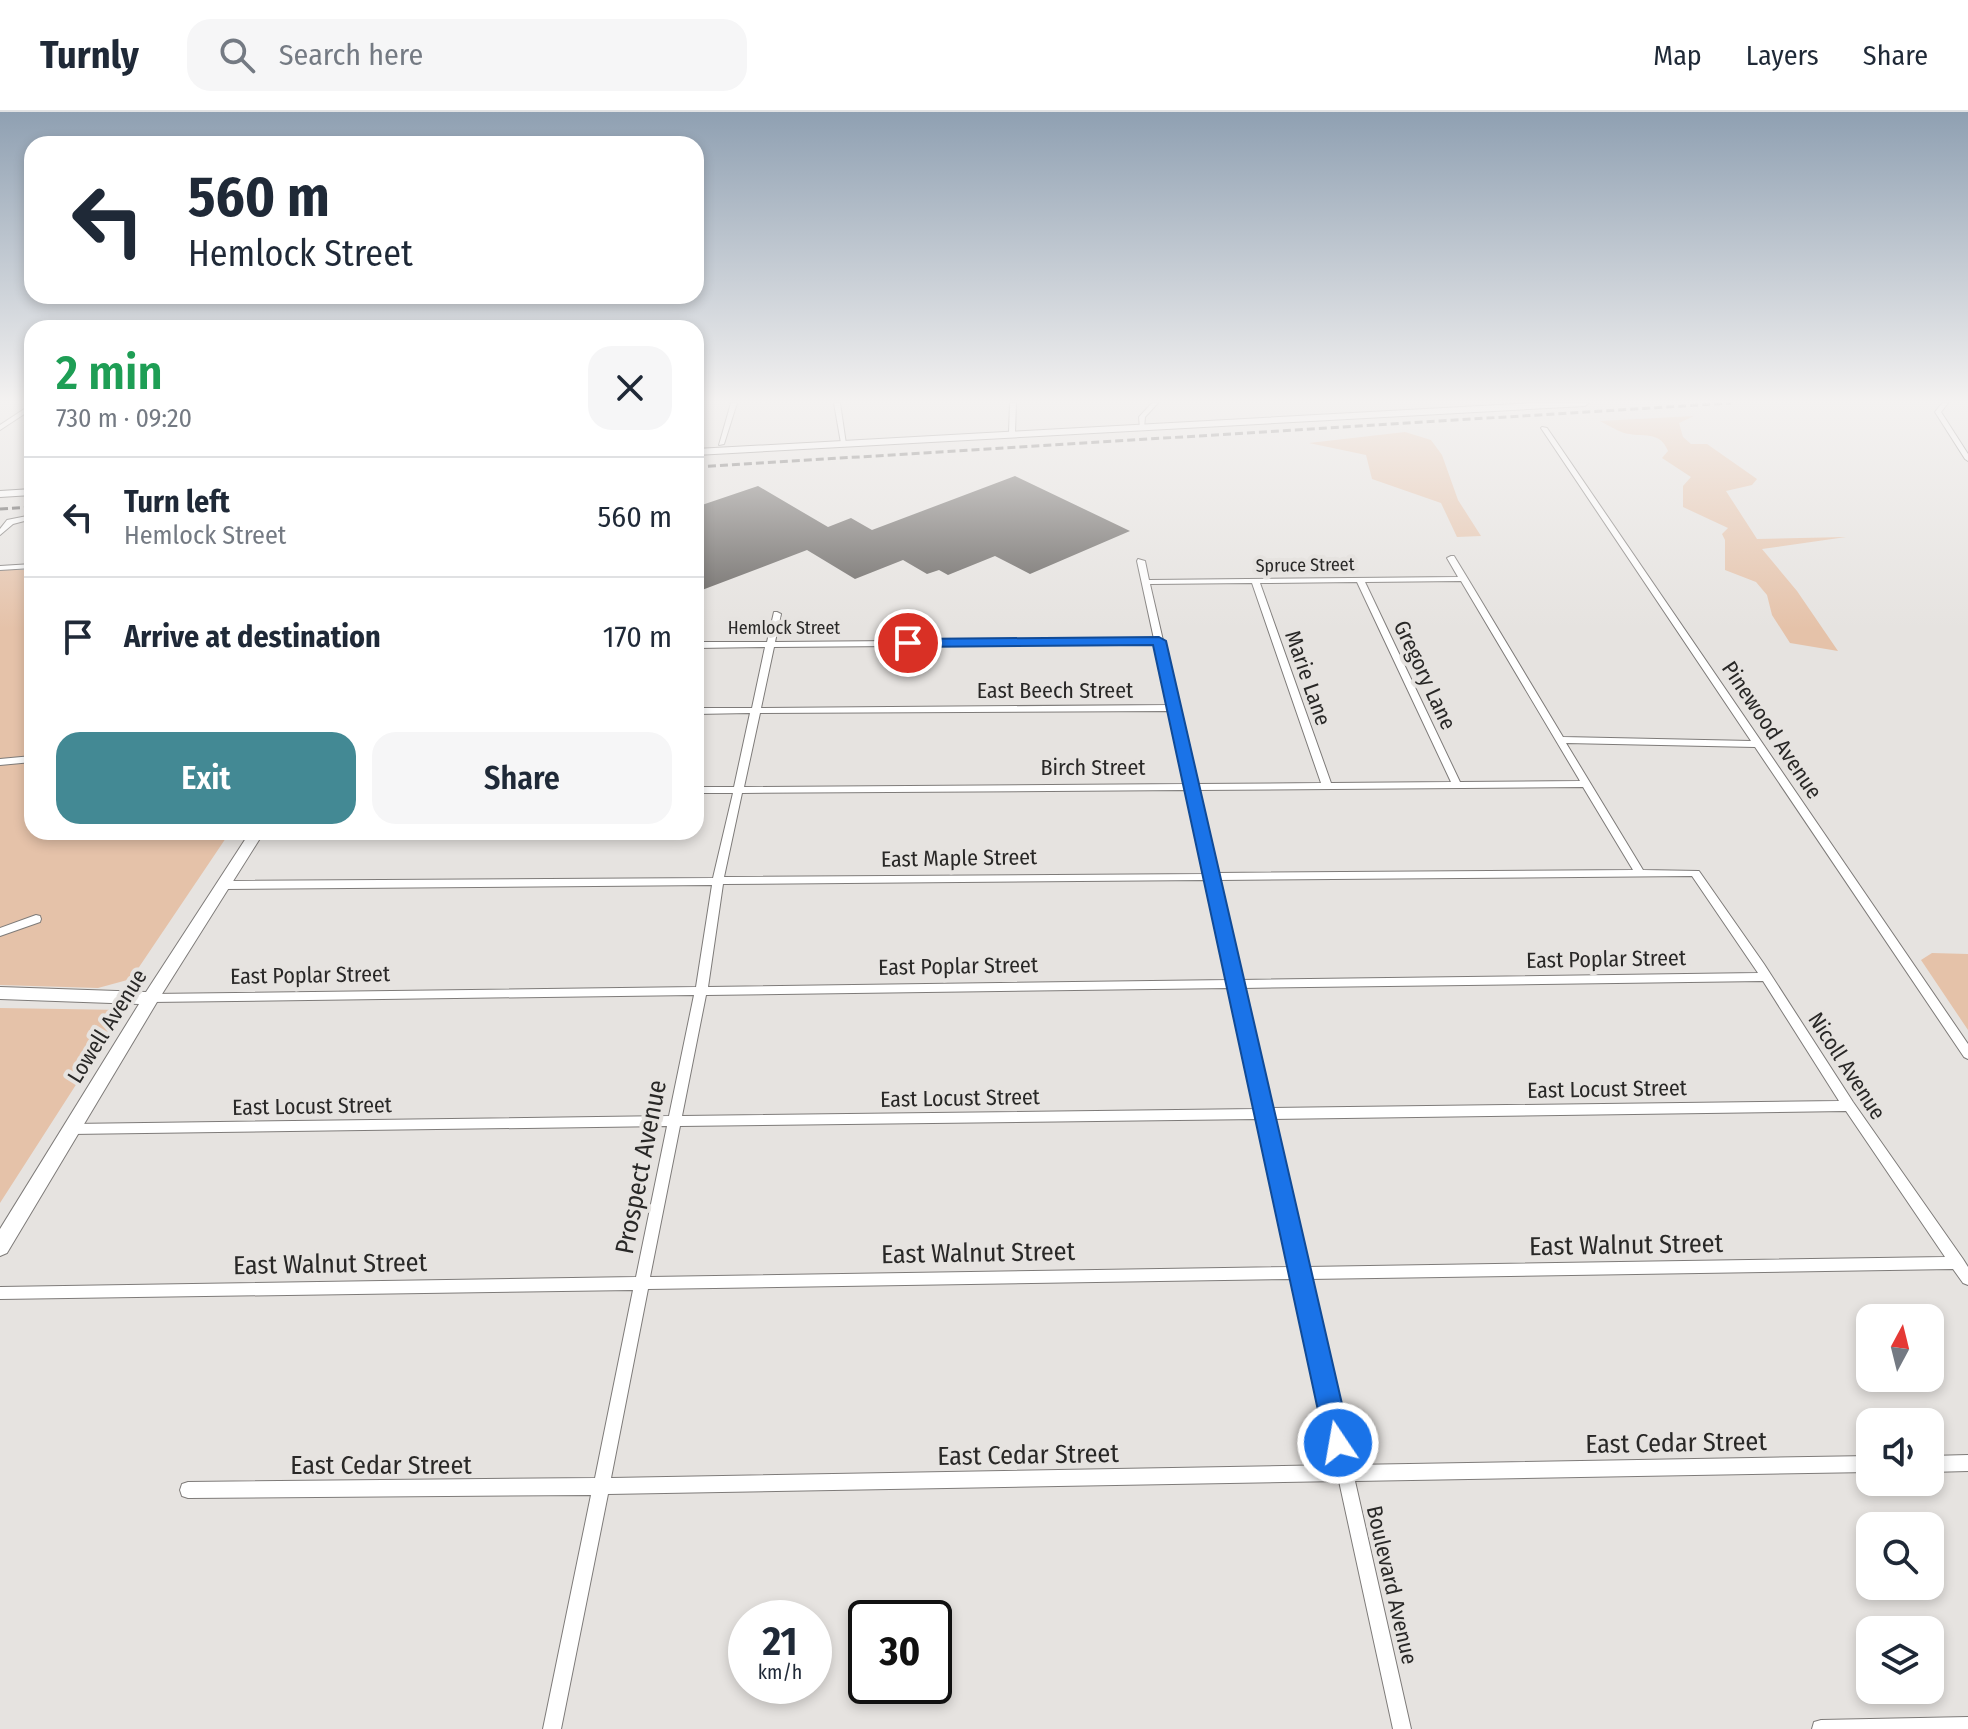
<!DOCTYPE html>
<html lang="en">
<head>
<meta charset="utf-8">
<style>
	:root { --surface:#fff; --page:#f6f6f7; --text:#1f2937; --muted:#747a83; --line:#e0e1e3; --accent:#438994 }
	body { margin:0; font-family:"Fira Sans Condensed",sans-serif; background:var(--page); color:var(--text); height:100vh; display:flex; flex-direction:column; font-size:30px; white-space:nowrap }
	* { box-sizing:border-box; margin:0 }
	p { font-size:26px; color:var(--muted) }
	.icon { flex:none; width:44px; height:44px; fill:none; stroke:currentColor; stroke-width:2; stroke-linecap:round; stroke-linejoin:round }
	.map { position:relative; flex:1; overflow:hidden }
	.drawer { position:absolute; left:24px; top:208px; width:680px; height:520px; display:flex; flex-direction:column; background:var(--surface); border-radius:24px; box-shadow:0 4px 12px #0003 }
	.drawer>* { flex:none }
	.banner { position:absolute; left:24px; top:24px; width:680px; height:168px; border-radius:24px; box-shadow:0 4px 12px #0003; background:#fff; color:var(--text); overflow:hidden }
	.needle { width:52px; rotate:7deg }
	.fabs { position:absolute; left:1856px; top:1192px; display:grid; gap:16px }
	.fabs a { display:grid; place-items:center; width:88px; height:88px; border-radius:16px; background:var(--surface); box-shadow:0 4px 12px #0003; font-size:40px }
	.speed { position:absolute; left:728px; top:1488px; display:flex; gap:16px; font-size:40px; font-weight:700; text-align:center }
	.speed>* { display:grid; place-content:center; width:104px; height:104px; border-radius:50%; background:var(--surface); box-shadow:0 4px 12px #0003; line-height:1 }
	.speed small { font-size:20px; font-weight:400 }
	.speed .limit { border:4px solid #111; border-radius:12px; background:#fff; color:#111 }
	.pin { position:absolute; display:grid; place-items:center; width:68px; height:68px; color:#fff; margin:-34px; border:4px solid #fff; border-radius:50%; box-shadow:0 2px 8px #0007 }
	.me { position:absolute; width:88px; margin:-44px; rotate:348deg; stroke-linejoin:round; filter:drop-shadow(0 0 6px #0008) }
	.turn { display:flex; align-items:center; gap:28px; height:168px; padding:0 32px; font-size:36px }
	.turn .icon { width:104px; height:104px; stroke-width:2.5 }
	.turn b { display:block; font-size:56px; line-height:68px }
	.round { display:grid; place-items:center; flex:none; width:84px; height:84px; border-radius:24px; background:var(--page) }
	.head { display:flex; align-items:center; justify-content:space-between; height:136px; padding:0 32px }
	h1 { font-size:48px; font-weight:600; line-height:60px; color:#1e9e55 }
	.action { display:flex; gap:16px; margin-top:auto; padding:16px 32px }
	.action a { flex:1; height:92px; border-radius:24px; background:var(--accent); color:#fff; font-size:32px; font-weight:600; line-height:92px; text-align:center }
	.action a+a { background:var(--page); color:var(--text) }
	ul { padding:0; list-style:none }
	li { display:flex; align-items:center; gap:24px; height:120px; padding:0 32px; border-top:2px solid var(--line) }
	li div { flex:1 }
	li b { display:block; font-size:30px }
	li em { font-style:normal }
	header { display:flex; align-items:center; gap:48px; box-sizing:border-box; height:112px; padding:0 40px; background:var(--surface); border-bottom:2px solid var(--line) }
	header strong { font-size:38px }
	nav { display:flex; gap:44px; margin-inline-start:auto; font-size:28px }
	.search { width:560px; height:72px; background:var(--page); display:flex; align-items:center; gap:20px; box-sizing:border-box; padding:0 28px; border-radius:24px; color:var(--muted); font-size:30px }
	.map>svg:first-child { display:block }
</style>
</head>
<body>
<header>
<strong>Turnly</strong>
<div class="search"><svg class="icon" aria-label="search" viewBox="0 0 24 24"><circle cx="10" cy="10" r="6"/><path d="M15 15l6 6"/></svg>Search here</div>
<nav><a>Map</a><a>Layers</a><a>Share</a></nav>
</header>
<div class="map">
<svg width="1968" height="1617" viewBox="0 0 1968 1617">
	<rect width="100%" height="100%" fill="#e6e3e0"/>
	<path fill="#e5c2a9" d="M 1694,304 L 1679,311 L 1683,325 L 1691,332 L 1707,332 L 1757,367 L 1752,373 L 1726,379 L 1757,427 L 1846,425 L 1762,437 L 1797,479 L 1838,539 L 1790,531 L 1772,503 L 1767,483 L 1756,470 L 1725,458 L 1725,428 L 1722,422 L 1728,416 L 1683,395 L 1683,374 L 1691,365 L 1662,346 L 1668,339 C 1660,318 1643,326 1624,321 C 1616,318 1608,313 1600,309 Z
		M 1405,320 L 1431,328 L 1442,343 L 1458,388 L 1481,424 L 1457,425 L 1441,391 L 1372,367 L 1366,343 L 1309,331 Z
		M 0,458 L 32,458 L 32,720 L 230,720 L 131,867 L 98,876 L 0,873 Z
		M 1932,841 L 1968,842 L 1968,918 L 1921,848 Z
		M 0,896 L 124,898 L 0,1091 Z"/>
	<path fill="#686562" d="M 1015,364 L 1130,419 L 1030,462 L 995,444 L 948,463 L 939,458 L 927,462 L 903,448 L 855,467 L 807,438 L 702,478 L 696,473 L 696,395 L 758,374 L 828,415 L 851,406 L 872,418 Z"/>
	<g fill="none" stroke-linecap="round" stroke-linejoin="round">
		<defs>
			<path id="street" d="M 731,291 L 737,291 L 724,332 L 719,333 Z
				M 834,291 L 840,291 L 846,332 L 841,331 Z
				M 1010,291 L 1016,291 L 1015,321 L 1012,323 L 1009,321 Z
				M 1152,291 L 1158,291 L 1145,305 L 1144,316 L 1140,316 L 1139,305 Z
				M 1942,291 L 1948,291 L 1941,300 L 1968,342 L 1968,349 L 1965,347 L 1935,300 Z
				M 32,292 L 32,297 L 0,318 L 0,313 Z
				M 1542,315 L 1547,316 L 1968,932 L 1968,947 L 1964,945 L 1755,635 L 1566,631 L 1643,758 L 1699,759 L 1764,852 L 1853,990 L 1963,1147 L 1968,1155 L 1968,1173 L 1963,1171 L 1953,1157 L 1309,1167 L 1351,1353 L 1870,1344 L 1870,1360 L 1355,1369 L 1411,1617 L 1393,1617 L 1339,1369 L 608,1382 L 561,1617 L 543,1617 L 591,1383 L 188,1386 L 182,1384 L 180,1378 L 182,1372 L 188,1370 L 595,1366 L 633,1178 L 0,1187 L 0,1175 L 636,1165 L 667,1014 L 71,1022 L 66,1021 L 65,1017 L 66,1013 L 71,1012 L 669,1004 L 694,883 L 151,890 L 147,889 L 145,886 L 147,883 L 151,882 L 696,875 L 712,773 L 225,777 L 220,773 L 225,769 L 713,766 L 733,681 L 696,681 L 696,675 L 734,675 L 750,601 L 696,602 L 696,596 L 752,596 L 765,535 L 696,536 L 696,530 L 767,530 L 774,500 L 777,500 L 781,502 L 775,530 L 1154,527 L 1137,449 L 1138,447 L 1145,449 L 1149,468 L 1458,465 L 1447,446 L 1451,444 L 1454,444 L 1468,467 L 1563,625 L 1751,629 L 1541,316 ZM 1461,469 L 1580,669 L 1460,670 L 1365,470 ZM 1357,470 L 1451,670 L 1331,671 L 1260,471 ZM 1252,471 L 1321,671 L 1196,672 L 1150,472 ZM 1155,532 L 1169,593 L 761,596 L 774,535 ZM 1170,599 L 1186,672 L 744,675 L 760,601 ZM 1583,675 L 1633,758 L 1216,761 L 1197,678 ZM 1187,678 L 1206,762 L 724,765 L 742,681 ZM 1692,764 L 1758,861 L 1240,868 L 1218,768 ZM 1207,768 L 1229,868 L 708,875 L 723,772 ZM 1763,869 L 1839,989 L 1270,996 L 1242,876 ZM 1231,876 L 1257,997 L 682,1004 L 706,883 ZM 1846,999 L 1945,1145 L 1306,1155 L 1272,1007 ZM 1259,1007 L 1292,1155 L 650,1165 L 680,1014 ZM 1294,1167 L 1335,1353 L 611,1366 L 648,1177 Z
				M 32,403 L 32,407 L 13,412 L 0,423 L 0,417 L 7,408 Z
				M 32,452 L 32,456 L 0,458 L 0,454 Z
				M 32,644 L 32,650 L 0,653 L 0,647 Z
				M 36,803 L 40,804 L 41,807 L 40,810 L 0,824 L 0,816 Z
				M 1968,1343 L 1968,1359 L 1930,1360 L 1930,1344 Z
				M 1968,1605 L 1968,1617 L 1812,1617 L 1814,1610 L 1821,1608 Z"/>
			<path id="secondary" d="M 1534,291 L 1589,291 L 1585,294 L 696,343 L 696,337 Z
				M 32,377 L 32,383 L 0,385 L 0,379 Z
				M 250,720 L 264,720 L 157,890 L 7,1141 L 0,1144 L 0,1117 L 139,892 L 0,887 L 0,875 L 146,880 Z"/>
		</defs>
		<use href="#street" stroke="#7e7b79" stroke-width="2"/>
		<use href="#secondary" stroke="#7e7b79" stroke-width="2"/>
		<use href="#street" fill="#fff" fill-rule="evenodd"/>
		<use href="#secondary" fill="#fff" fill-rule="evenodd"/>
		<path stroke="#5c5a59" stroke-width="3" stroke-dasharray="8 4" stroke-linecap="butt" d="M 696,355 L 1731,291
			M 0,397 L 32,395"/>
	</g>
	<linearGradient id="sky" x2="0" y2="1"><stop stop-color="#8fa0b2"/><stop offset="0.56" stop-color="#f4f2f1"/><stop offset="1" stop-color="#f4f2f1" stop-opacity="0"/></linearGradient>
	<rect width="1968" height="517" fill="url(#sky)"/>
	<path fill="#1a73e8" stroke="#114b97" stroke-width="2" d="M 1159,525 L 1166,529 L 1351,1331 L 1347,1340 L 1338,1344 L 1329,1340 L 1325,1331 L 1153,533 L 908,535 L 901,531 L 908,527 Z"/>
	<g text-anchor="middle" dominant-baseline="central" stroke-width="8" stroke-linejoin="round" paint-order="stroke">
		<g font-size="18" fill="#292827" stroke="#e6e3e0">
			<text transform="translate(1305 453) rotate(-1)">Spruce Street</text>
			<text x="784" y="516">Hemlock Street</text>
		</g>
		<g font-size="22" fill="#292827" stroke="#e6e3e0">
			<text transform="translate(1425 563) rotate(65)">Gregory Lane</text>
			<text transform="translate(1308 566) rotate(71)">Marie Lane</text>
			<text x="1055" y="578">East Beech Street</text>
			<text transform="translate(1772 618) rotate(56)">Pinewood Avenue</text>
			<text x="1093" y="655">Birch Street</text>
			<text transform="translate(959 746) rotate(-1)">East Maple Street</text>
			<text transform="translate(1606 847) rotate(-1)">East Poplar Street</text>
			<text transform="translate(958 854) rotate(-1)">East Poplar Street</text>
			<text transform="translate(310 863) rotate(-1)">East Poplar Street</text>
			<text transform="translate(107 914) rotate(-58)">Lowell Avenue</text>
			<text transform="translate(1847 954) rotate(57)">Nicoll Avenue</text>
			<text transform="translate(1607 977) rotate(-1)">East Locust Street</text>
			<text transform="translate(960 986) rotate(-1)">East Locust Street</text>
			<text transform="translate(312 994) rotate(-1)">East Locust Street</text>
			<text transform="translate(1392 1473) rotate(77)">Boulevard Avenue</text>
		</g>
		<g font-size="26" fill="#292827" stroke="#e6e3e0">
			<text transform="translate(641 1055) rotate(-79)">Prospect Avenue</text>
			<text transform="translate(1626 1133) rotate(-1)">East Walnut Street</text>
			<text transform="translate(978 1141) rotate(-1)">East Walnut Street</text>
			<text transform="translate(330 1152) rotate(-1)">East Walnut Street</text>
			<text transform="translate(1676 1331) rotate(-1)">East Cedar Street</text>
			<text transform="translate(1028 1343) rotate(-1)">East Cedar Street</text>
			<text x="381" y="1353">East Cedar Street</text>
		</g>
	</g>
</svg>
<div class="fabs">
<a><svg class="needle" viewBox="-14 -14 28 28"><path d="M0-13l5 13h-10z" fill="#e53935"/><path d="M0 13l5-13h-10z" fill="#747a83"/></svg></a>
<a><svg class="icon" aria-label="sound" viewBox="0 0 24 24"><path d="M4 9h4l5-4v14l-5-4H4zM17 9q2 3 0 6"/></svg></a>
<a><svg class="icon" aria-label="search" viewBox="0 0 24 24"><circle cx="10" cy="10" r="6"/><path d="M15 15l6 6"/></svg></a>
<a><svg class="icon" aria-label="layers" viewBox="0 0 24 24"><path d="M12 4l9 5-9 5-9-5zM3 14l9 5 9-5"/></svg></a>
</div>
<div class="speed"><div>21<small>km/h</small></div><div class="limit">30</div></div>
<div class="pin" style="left:908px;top:531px;background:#d93025"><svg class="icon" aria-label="arrive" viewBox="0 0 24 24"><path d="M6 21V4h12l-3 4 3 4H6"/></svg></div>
<svg class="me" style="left:1338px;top:1331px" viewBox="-20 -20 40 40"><circle r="17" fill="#1a73e8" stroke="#fff" stroke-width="3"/><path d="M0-11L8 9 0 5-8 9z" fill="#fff"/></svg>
<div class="banner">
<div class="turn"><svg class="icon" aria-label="left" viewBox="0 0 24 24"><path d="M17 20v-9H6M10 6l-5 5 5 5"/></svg><div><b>560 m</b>Hemlock Street</div></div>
</div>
<section class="drawer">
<div class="head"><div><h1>2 min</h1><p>730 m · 09:20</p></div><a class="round"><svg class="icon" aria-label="close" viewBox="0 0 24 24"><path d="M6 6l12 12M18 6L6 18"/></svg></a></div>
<ul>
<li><svg class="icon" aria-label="left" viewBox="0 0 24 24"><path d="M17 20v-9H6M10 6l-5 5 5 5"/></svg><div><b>Turn left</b><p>Hemlock Street</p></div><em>560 m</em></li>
<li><svg class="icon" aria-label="arrive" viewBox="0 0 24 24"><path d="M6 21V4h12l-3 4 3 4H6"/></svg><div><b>Arrive at destination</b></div><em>170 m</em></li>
</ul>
<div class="action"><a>Exit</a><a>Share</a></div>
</section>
</div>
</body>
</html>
